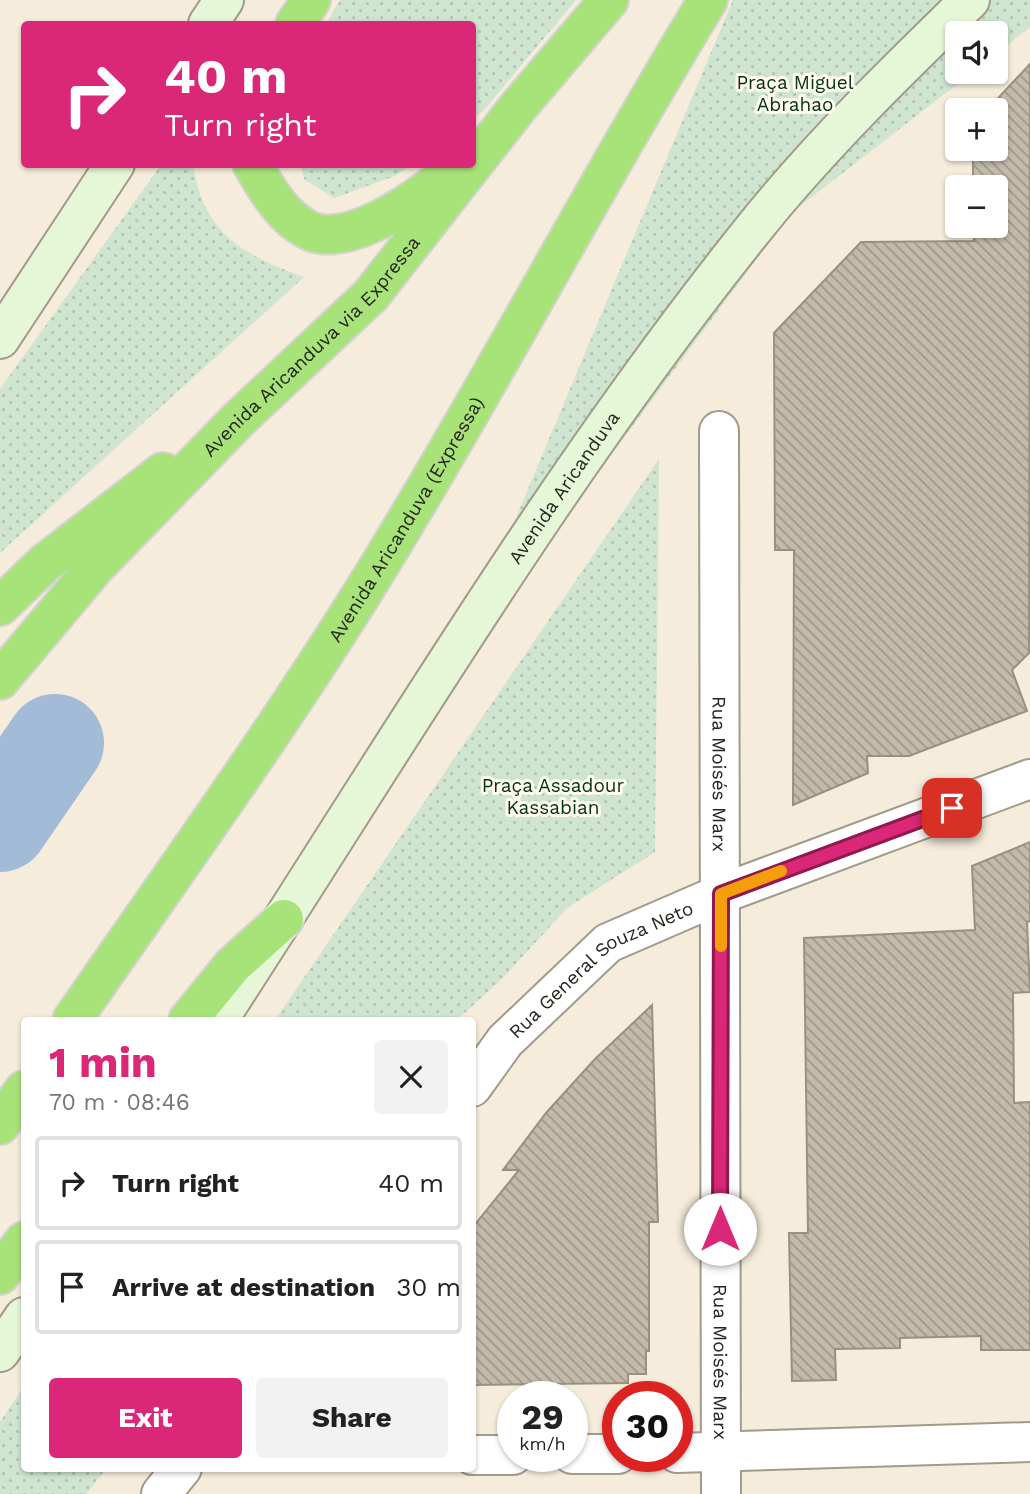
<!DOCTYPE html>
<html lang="en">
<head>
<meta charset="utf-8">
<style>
	:root { --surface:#fff; --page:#f2f2f2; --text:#222; --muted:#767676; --line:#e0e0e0; --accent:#db2777 }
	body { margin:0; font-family:"Work Sans",sans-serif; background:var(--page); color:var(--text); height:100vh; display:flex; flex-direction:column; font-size:26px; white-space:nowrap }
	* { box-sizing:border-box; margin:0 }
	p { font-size:23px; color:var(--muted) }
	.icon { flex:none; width:38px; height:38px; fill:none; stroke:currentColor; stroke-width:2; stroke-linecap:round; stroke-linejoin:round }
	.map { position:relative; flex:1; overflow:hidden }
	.panel { position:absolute; left:21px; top:1017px; width:455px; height:455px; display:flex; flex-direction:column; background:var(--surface); border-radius:7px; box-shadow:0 2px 5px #0004 }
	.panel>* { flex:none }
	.top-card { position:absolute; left:21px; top:21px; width:455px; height:147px; border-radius:7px; box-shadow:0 2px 5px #0004; background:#db2777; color:#fff; overflow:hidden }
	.controls { position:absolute; left:945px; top:21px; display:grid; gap:14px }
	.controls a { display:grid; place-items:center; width:63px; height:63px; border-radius:7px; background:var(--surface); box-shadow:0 2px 5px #0004; font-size:35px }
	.speed { position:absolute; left:497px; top:1381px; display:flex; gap:14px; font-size:35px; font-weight:700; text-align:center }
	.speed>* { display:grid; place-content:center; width:91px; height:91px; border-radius:50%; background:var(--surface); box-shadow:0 2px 5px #0004; line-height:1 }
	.speed small { font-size:18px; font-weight:400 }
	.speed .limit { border:10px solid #d22; background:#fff; color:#111 }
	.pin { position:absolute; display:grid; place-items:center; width:60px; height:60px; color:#fff; margin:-30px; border-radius:14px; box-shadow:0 4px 10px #0006 }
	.me { position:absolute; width:77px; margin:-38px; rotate:0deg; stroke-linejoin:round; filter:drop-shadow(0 0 5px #0008) }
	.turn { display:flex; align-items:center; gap:24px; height:147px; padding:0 28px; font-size:32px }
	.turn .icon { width:91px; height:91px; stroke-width:2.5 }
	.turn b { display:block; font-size:49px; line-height:60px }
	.round { display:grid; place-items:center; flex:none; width:74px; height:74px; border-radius:7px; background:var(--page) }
	.overview { display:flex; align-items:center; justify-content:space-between; height:119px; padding:0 28px }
	h1 { font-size:42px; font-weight:700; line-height:52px; color:var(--accent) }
	.action { display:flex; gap:14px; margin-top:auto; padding:14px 28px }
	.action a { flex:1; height:80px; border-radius:7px; background:var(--accent); color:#fff; font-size:28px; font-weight:700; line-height:80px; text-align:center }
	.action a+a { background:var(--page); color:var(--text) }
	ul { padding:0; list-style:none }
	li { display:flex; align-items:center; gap:21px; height:94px; margin:0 14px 10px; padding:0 14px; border:4px solid var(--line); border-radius:7px }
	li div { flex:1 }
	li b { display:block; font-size:26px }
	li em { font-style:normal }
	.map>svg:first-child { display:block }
</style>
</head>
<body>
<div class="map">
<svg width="1030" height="1494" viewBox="0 0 1030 1494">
	<defs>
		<pattern id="park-dots" width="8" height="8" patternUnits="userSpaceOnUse" patternTransform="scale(1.75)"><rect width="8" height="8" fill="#cfe5d0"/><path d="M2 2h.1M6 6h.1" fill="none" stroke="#b2c4b2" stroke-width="1.8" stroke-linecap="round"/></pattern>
		<pattern id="building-back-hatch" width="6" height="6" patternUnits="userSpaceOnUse" patternTransform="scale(1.75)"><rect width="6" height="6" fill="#c3baaa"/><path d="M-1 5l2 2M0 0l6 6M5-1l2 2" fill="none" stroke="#9e978a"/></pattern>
	</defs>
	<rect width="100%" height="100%" fill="#f5ecdb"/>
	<path fill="url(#park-dots)" d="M 340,0 L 576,0 L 483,111 L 473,118 L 472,24 L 326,24 Z
		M 733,0 L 1030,0 L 1030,27 L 996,54 L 996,33 L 957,33 L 957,72 L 973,72 L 791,213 L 453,668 Z
		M 161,165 L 193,165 C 204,234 243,255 304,277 L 0,553 L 0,389 Z
		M 301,165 L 301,164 L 411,165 L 395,176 L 334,198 L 304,179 Z
		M 659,459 L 655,852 L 567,908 L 504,977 L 457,1020 L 275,1020 Z
		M 24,1386 L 24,1468 L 107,1468 L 86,1494 L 0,1494 L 0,1422 Z"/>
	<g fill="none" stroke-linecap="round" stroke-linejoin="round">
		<path stroke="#a2bbd7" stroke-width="98" d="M 0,823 L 55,743"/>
	</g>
	<path fill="url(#building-back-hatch)" stroke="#989081" stroke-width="2" d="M 1030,64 L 1029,653 L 1012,670 L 1027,711 L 909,756 L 867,756 L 868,773 L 793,805 L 794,550 L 775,550 L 774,333 L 861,242 L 974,241 L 974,226 L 996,226 L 996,187 L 973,187 L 973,149 L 996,149 L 996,110 L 987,110 Z
		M 1030,842 L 1030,921 L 1027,922 L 1030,992 L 1013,993 L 1014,1103 L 1030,1102 L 1030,1350 L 981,1350 L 981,1336 L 900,1338 L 900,1348 L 835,1349 L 836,1380 L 792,1381 L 789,1233 L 808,1233 L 804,938 L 975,930 L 972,866 Z
		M 652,1005 L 658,1222 L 649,1222 L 649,1351 L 646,1351 L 646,1374 L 628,1374 L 628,1383 L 472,1385 L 472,1228 L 519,1170 L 503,1170 L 546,1113 L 595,1059 Z"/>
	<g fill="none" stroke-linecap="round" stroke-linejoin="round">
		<defs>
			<g id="street">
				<path id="s1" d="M 719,431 L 721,1494"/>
				<path id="s2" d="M 472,1087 L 505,1041 L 608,943 L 721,894 L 1030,779"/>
				<path d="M 677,1453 L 1030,1442"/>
				<path d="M 572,1454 L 618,1454"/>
				<path d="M 472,1455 L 513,1455"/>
				<path d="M 161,1494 L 182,1468"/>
			</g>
			<g id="secondary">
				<path d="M 208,24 L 224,0"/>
				<path d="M 0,339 L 115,164"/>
				<path id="s3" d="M 218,1020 C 393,751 557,472 759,222 C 823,143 897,71 970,0"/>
				<path d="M 0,1352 L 24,1317"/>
			</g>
			<g id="highway">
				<path d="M 295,24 L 311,0"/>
				<path d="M 252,164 C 267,189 281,216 308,230 C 346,250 421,198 448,173"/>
				<path d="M 0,606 L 45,563 L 163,472"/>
				<path id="s4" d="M 0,680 L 95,567 L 237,421 L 371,295 L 518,107 L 609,0"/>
				<path id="s5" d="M 72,1020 C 184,858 301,698 402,528 C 507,354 602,173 708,0"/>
				<path d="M 188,1020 L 233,965 L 284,919"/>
				<path d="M 0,1125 L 24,1090"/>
				<path d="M 0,1275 L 24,1241"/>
			</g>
		</defs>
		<use href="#street" stroke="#a29a8a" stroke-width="42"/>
		<use href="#secondary" stroke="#a29a8a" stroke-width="42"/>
		<use href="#highway" stroke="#d4d3d2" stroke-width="42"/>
		<use href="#street" stroke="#fff" stroke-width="38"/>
		<use href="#secondary" stroke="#e5f7d7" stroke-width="38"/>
		<use href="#highway" stroke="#a7e379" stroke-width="38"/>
	</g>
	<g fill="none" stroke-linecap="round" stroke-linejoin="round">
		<defs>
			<path id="route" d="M 720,1229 L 721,894 L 952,808"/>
		</defs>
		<use href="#route" stroke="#8e194d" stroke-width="18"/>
		<use href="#route" stroke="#db2777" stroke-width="12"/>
		<path stroke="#f59e0b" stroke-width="12" d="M 721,946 L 721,894 L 781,871"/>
	</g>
	<g text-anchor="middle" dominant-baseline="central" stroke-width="6" stroke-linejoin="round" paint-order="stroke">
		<g font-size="19" fill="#04330f" stroke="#fffaf0">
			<text x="795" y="82">Praça Miguel<tspan x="795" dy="22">Abrahao</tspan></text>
			<text x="553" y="785">Praça Assadour<tspan x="553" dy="22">Kassabian</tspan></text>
		</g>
		<g font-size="19" fill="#28251f" stroke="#fffaf0">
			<text stroke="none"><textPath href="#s4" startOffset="457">Avenida Aricanduva via Expressa</textPath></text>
			<text stroke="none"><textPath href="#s3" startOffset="635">Avenida Aricanduva</textPath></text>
			<text stroke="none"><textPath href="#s5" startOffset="602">Avenida Aricanduva (Expressa)</textPath></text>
			<text stroke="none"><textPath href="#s1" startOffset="343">Rua Moisés Marx</textPath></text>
			<text stroke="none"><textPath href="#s2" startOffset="178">Rua General Souza Neto</textPath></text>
			<text stroke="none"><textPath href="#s1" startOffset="931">Rua Moisés Marx</textPath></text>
		</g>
	</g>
</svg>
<div class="controls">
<a><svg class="icon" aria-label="sound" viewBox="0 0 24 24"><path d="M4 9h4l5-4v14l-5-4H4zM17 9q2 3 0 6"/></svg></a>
<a>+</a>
<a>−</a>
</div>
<div class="speed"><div>29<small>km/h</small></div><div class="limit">30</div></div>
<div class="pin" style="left:952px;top:808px;background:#d93025"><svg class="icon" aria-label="arrive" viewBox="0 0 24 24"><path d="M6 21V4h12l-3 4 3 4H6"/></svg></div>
<svg class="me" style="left:720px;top:1229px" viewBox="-20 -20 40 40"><circle r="19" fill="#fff"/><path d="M0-13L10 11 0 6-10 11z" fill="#db2777"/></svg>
<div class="top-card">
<div class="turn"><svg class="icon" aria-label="right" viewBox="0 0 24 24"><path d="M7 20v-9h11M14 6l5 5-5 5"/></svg><div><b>40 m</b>Turn right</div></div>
</div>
<section class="panel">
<div class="overview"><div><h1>1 min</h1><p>70 m · 08:46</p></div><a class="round"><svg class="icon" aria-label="close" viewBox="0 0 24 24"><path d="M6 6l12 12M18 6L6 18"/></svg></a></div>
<ul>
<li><svg class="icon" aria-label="right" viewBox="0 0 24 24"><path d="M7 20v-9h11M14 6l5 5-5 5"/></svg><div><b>Turn right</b></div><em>40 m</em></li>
<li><svg class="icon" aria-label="arrive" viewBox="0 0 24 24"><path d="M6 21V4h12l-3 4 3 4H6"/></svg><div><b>Arrive at destination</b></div><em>30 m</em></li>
</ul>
<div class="action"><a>Exit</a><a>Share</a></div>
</section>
</div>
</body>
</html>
